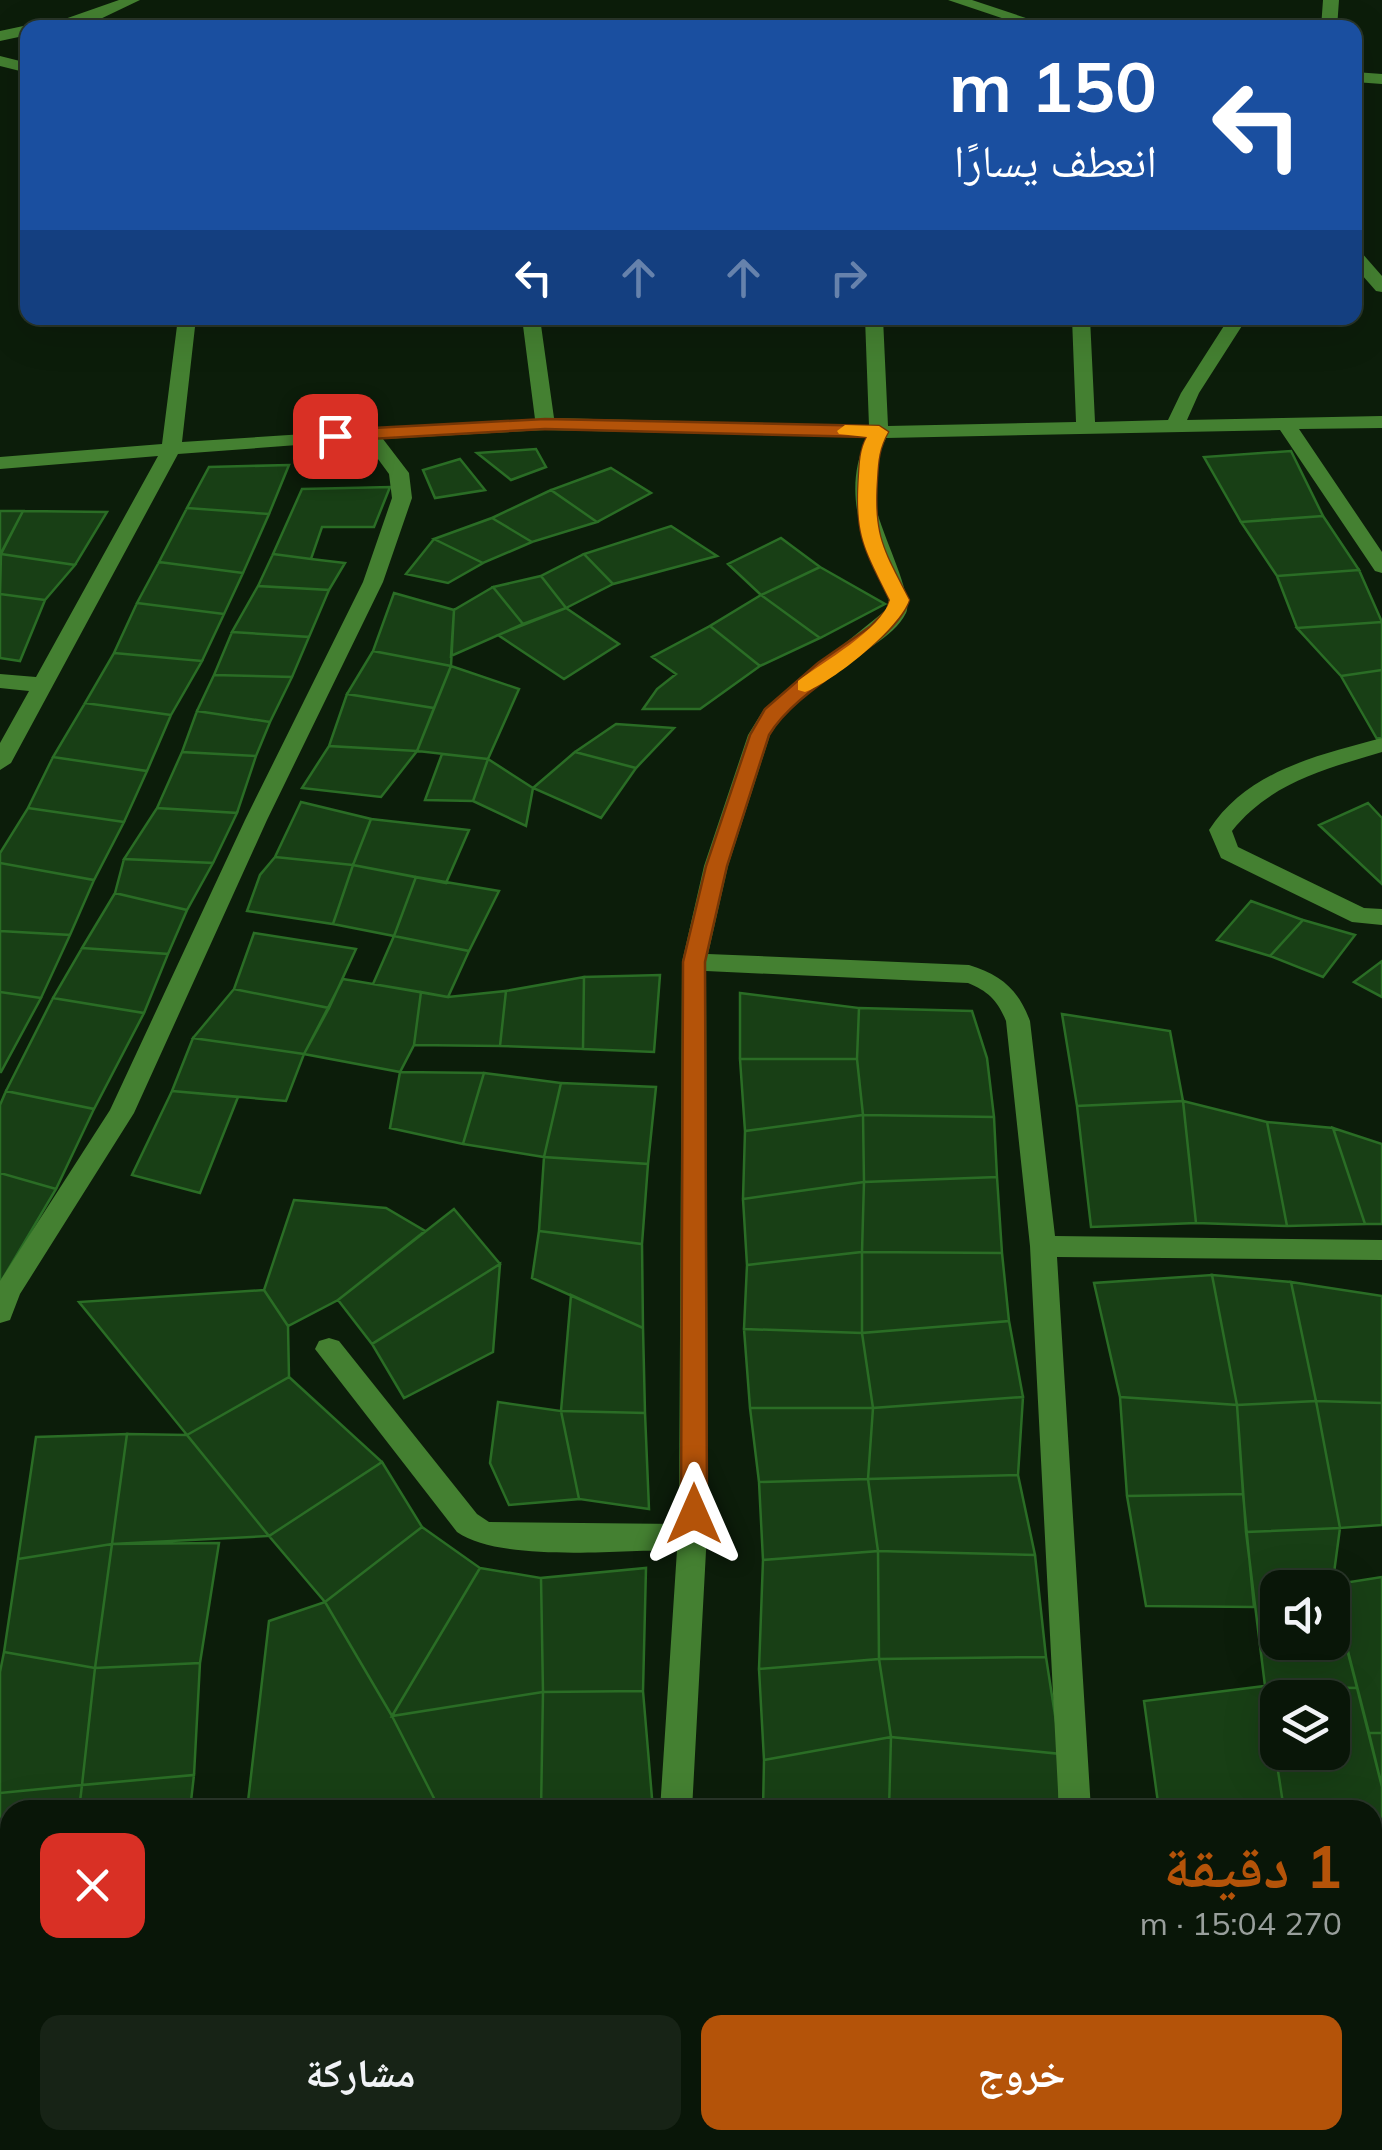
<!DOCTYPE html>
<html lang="ar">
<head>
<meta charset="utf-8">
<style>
	:root { --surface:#091608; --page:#172316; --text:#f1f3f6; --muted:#999f9c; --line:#293529; --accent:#b45309 }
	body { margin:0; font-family:Mulish,"Noto Naskh Arabic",sans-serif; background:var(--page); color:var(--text); direction:rtl; height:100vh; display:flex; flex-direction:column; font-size:38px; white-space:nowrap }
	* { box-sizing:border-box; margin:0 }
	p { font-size:32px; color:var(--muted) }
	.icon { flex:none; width:55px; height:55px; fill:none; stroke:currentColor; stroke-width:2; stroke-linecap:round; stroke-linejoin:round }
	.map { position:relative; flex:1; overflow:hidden; direction:ltr }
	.drawer { position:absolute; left:0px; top:1800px; width:1382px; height:350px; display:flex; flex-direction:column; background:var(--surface); border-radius:30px 30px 0 0; box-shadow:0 10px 40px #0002,0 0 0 2px var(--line); direction:rtl }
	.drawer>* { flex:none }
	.banner { position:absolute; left:20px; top:20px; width:1342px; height:305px; border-radius:20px; box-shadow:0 10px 40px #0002,0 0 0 2px var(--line); direction:rtl; background:#1a4fa0; color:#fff; overflow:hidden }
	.buttons { position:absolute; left:1260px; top:1570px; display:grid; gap:20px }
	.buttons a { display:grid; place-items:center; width:90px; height:90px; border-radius:20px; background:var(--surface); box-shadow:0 10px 40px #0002,0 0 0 2px var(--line); font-size:50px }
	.pin { position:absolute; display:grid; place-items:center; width:85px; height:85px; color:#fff; margin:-42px; border-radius:20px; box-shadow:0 5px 15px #0006 }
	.me { position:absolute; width:110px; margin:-55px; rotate:0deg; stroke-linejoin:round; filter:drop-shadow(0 0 8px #0008) }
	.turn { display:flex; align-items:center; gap:35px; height:210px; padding:0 40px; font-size:45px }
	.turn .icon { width:130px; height:130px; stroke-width:2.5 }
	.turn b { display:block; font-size:70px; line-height:85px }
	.lanes { display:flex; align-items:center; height:95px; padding:0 40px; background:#0003; justify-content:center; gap:50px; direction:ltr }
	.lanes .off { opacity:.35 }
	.round { display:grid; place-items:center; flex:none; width:105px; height:105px; border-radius:20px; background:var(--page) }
	.summary { display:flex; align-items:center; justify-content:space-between; height:170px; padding:0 40px }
	h1 { font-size:60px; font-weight:700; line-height:75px; color:var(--accent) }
	.primary-button { display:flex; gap:20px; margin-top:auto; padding:20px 40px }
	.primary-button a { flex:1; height:115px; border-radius:20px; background:var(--accent); color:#fff; font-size:40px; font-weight:700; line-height:115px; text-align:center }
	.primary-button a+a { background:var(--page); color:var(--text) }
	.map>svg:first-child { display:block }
</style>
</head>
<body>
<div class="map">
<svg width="1382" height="2150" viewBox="0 0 1382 2150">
	<rect width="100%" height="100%" fill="#0c1d0a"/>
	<path fill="#183f15" stroke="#2a6d25" stroke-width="2.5" fill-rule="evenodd" d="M 536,449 L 546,467 L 511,480 L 477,453 Z
		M 1291,451 L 1323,516 L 1241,522 L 1204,457 Z
		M 460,459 L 485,490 L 435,498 L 423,470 Z
		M 289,465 L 269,514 L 187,508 L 209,467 Z
		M 611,468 L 651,493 L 597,522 L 551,490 Z
		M 390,487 L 374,527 L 322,527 L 311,559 L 273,554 L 302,489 Z
		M 551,490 L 597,522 L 532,542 L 492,518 Z
		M 187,508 L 269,514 L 243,573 L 159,562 Z
		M 0,511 L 23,511 L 0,555 Z
		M 23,511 L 107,512 L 75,565 L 1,554 Z
		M 1323,516 L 1359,570 L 1277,576 L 1241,522 Z
		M 492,518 L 532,542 L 483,563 L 434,539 Z
		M 671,526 L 717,556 L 613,584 L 584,554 Z
		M 781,538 L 820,567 L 761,595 L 728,564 Z
		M 434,539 L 483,563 L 448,583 L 406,574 Z
		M 1,554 L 75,565 L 45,600 L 0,594 Z
		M 273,554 L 311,559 L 345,563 L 329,590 L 258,586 Z
		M 584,554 L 613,584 L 566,608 L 541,576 Z
		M 159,562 L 243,573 L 224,614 L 137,603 Z
		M 820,567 L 885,604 L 820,638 L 761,595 Z
		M 1359,570 L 1382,622 L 1297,628 L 1277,576 Z
		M 541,576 L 566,608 L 523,624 L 493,587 Z
		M 258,586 L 329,590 L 309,637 L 232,632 Z
		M 493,587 L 523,624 L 451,656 L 454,610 Z
		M 394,593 L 454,610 L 451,666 L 373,651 Z
		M 0,594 L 45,600 L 20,661 L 0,658 Z
		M 761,595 L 820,638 L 760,666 L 710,626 Z
		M 137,603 L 224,614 L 202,661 L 114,653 Z
		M 566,608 L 619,644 L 564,679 L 498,635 Z
		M 1382,622 L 1382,670 L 1341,676 L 1297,628 Z
		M 710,626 L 760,666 L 700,709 L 643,709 L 657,689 L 676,674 L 652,657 Z
		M 232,632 L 309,637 L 292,677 L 214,675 Z
		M 373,651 L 451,666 L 434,708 L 347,694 Z
		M 114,653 L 202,661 L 171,715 L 85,703 Z
		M 451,666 L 519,689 L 488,759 L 417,751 Z
		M 1382,670 L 1382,737 L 1377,739 L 1341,676 Z
		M 214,675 L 292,677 L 270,722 L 197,711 Z
		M 347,694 L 434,708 L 417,751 L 329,746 Z
		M 85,703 L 171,715 L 147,771 L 53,757 Z
		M 197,711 L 270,722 L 256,756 L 182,752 Z
		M 616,724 L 674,728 L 636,768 L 575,752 Z
		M 329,746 L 417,751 L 381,797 L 302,788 Z
		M 182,752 L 256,756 L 237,813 L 157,808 Z
		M 575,752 L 636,768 L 601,818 L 533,788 Z
		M 442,754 L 488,759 L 473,801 L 425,800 Z
		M 53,757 L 147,771 L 124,822 L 28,808 Z
		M 488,759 L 533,788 L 526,826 L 473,801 Z
		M 301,802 L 371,819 L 353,865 L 275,857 Z
		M 1368,803 L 1382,818 L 1382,884 L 1319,825 Z
		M 28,808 L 124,822 L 94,880 L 0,863 L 0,853 Z
		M 157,808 L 237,813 L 213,863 L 124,859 Z
		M 371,819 L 469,830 L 446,883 L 353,865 Z
		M 275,857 L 353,865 L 333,924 L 247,911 L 260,875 Z
		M 124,859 L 213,863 L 187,910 L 115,893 Z
		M 0,863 L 94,880 L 70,935 L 0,931 Z
		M 353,865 L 416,877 L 394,936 L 333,924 Z
		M 416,877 L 499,891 L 469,951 L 394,936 Z
		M 115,893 L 187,910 L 168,954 L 82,948 Z
		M 1251,901 L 1303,920 L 1270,956 L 1217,940 Z
		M 1303,920 L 1355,935 L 1323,977 L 1270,956 Z
		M 0,931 L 70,935 L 41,998 L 0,992 Z
		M 254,933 L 356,949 L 329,1008 L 234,989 Z
		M 394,936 L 469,951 L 448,997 L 373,984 Z
		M 82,948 L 168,954 L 144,1013 L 53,998 Z
		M 1382,961 L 1382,997 L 1354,982 Z
		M 660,975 L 654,1052 L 583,1049 L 584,977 Z
		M 584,977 L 583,1049 L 500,1046 L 506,991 Z
		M 343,979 L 421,992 L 414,1045 L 400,1072 L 304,1054 Z
		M 234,989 L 329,1008 L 304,1054 L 193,1038 Z
		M 506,991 L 500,1046 L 414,1045 L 421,992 L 448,997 Z
		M 0,992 L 41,998 L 1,1072 L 0,1072 Z
		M 740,993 L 859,1008 L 857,1059 L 740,1059 Z
		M 53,998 L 144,1013 L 94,1109 L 6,1091 Z
		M 859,1008 L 972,1011 L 987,1058 L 994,1117 L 863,1115 L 857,1059 Z
		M 1062,1014 L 1170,1031 L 1183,1101 L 1077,1106 Z
		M 193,1038 L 304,1054 L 286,1101 L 172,1091 Z
		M 740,1059 L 857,1059 L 863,1115 L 745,1131 Z
		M 400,1072 L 484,1073 L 463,1144 L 390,1128 Z
		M 484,1073 L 561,1083 L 544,1157 L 463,1144 Z
		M 561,1083 L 656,1087 L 648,1164 L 544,1157 Z
		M 6,1091 L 94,1109 L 56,1189 L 0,1173 L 0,1105 Z
		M 172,1091 L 238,1097 L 200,1193 L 132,1175 Z
		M 1183,1101 L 1196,1223 L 1091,1227 L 1077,1106 Z
		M 1183,1101 L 1267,1122 L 1287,1226 L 1196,1223 Z
		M 863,1115 L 994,1117 L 997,1177 L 864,1182 Z
		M 863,1115 L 864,1182 L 743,1199 L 745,1131 Z
		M 1267,1122 L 1333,1128 L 1365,1224 L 1287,1226 Z
		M 1333,1128 L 1382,1144 L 1382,1224 L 1365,1224 Z
		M 544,1157 L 648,1164 L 642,1244 L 539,1231 Z
		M 0,1173 L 56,1189 L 2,1280 L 0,1280 Z
		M 997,1177 L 1002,1253 L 862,1252 L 864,1182 Z
		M 864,1182 L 862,1252 L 747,1265 L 743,1199 Z
		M 294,1200 L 386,1208 L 425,1231 L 338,1300 L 288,1326 L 264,1290 Z
		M 454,1209 L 500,1264 L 372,1344 L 338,1300 Z
		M 539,1231 L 642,1244 L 643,1328 L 532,1278 Z
		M 862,1252 L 862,1333 L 744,1329 L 747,1265 Z
		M 862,1252 L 1002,1253 L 1009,1321 L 862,1333 Z
		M 500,1264 L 493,1352 L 404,1398 L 372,1344 Z
		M 1212,1275 L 1291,1282 L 1316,1401 L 1237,1405 Z
		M 1212,1275 L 1237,1405 L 1120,1397 L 1094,1283 Z
		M 1291,1282 L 1382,1296 L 1382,1403 L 1316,1401 Z
		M 264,1290 L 288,1326 L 289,1377 L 187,1435 L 79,1302 Z
		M 571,1295 L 643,1328 L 645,1413 L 561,1411 Z
		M 1009,1321 L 1023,1397 L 873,1408 L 862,1333 Z
		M 744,1329 L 862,1333 L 873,1408 L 750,1408 Z
		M 289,1377 L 382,1462 L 269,1536 L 187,1435 Z
		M 1023,1397 L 1018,1475 L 868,1479 L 873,1408 Z
		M 1120,1397 L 1237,1405 L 1243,1494 L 1127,1496 Z
		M 1316,1401 L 1382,1403 L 1382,1525 L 1340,1528 Z
		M 1316,1401 L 1340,1528 L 1246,1532 L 1237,1405 Z
		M 498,1402 L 561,1411 L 579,1499 L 509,1505 L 490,1463 Z
		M 750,1408 L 873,1408 L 868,1479 L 759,1482 Z
		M 561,1411 L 645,1413 L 649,1509 L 579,1499 Z
		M 127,1434 L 187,1435 L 269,1536 L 112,1544 Z
		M 127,1434 L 112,1544 L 18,1559 L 36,1437 Z
		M 382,1462 L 422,1527 L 325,1602 L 269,1536 Z
		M 1018,1475 L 1035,1555 L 878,1551 L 868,1479 Z
		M 868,1479 L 878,1551 L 763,1560 L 759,1482 Z
		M 1243,1494 L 1254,1607 L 1146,1606 L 1127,1496 Z
		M 422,1527 L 480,1568 L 392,1716 L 325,1602 Z
		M 1340,1528 L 1332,1588 L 1278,1588 L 1278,1642 L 1332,1642 L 1332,1591 L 1357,1688 L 1265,1686 L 1246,1532 Z
		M 219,1543 L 200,1663 L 95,1668 L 112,1544 Z
		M 112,1544 L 95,1668 L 4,1652 L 18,1559 Z
		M 878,1551 L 879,1659 L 759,1669 L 763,1560 Z
		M 878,1551 L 1035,1555 L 1046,1657 L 879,1659 Z
		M 480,1568 L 541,1578 L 543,1692 L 392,1716 Z
		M 646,1568 L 643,1691 L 543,1692 L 541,1578 Z
		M 1382,1577 L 1382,1733 L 1369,1733 L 1331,1585 Z
		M 325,1602 L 392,1716 L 440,1810 L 247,1810 L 269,1621 Z
		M 4,1652 L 95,1668 L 82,1785 L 0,1793 L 0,1672 Z
		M 1046,1657 L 1061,1754 L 891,1737 L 879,1659 Z
		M 879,1659 L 891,1737 L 764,1760 L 759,1669 Z
		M 200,1663 L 194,1775 L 82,1785 L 95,1668 Z
		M 1265,1686 L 1357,1688 L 1382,1787 L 1382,1882 L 1372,1882 L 1372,1810 L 1284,1810 ZM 1278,1698 L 1332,1698 L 1332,1752 L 1278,1752 Z
		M 1265,1686 L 1284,1810 L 1159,1810 L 1144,1701 Z
		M 643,1691 L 653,1810 L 541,1810 L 543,1692 Z
		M 543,1692 L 541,1810 L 440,1810 L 392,1716 Z
		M 1369,1733 L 1382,1733 L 1382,1787 Z
		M 891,1737 L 889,1810 L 763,1810 L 764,1760 Z
		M 891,1737 L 1061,1754 L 1059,1810 L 889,1810 Z
		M 194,1775 L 190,1810 L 79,1810 L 82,1785 Z
		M 82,1785 L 79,1810 L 10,1810 L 10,1884 L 0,1884 L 0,1793 Z
		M 0,1962 L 10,1963 L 10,2092 L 0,2093 Z
		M 1372,2007 L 1382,2008 L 1382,2150 L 1357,2150 L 1356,2140 L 1372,2140 Z
		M 283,2140 L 424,2140 L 424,2150 L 281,2150 Z
		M 525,2140 L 670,2140 L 678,2150 L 523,2150 Z
		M 670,2140 L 723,2140 L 723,2150 L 678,2150 Z
		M 840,2140 L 978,2140 L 979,2150 L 840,2150 Z
		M 978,2140 L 1090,2140 L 1091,2150 L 979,2150 Z
		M 1219,2140 L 1356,2140 L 1357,2150 L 1221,2150 Z"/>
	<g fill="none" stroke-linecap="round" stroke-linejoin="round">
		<path fill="#448031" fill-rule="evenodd" d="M 119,0 L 140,0 L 94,22 L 39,28 Z
			M 948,0 L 972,0 L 1056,28 L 1031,28 Z
			M 1323,0 L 1339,0 L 1337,28 L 1321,28 Z
			M 28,25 L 34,28 L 28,28 L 28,35 L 0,41 L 0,31 Z
			M 0,56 L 28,63 L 28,73 L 0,66 Z
			M 1355,72 L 1382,74 L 1382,84 L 1355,82 Z
			M 1355,251 L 1361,252 L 1382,276 L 1382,292 L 1376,291 L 1355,267 Z
			M 178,318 L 196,318 L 182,442 L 535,419 L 522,318 L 540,318 L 554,418 L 869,426 L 865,318 L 883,318 L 888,426 L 1076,422 L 1072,318 L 1090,318 L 1095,422 L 1168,420 L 1181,393 L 1229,318 L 1247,318 L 1199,393 L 1187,420 L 1382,416 L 1382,428 L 1299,429 L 1382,552 L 1382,573 L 1375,571 L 1280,430 L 886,438 C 877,457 872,476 874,497 C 876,525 915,595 906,613 C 893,639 857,653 835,670 C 811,688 785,710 770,735 L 728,866 L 708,954 L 969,965 C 1001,975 1018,989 1030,1021 L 1055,1236 L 1382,1240 L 1382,1260 L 1057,1257 L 1091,1810 L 1059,1810 L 1030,1246 L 1006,1021 C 998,1001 988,991 968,983 L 706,971 L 708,1514 L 692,1810 L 660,1810 L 677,1550 C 620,1550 502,1563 457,1532 L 315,1349 L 319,1341 L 329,1338 L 339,1341 L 477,1514 L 489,1522 L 679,1524 L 682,962 L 704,866 L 748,735 L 764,709 L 886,610 L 889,600 C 865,546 840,495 867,437 L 545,430 L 383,439 L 409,473 L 412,498 L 383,582 L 267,820 L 134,1113 L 20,1294 L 10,1320 L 0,1323 L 0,1281 L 110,1110 L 245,820 L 363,582 L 392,498 L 389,474 L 364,440 L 178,454 L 11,763 L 0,770 L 0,743 L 29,691 L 0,688 L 0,674 L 36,677 L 158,456 L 0,469 L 0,457 L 162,444 Z
			M 1382,738 L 1382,752 C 1325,769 1270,783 1232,831 L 1238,847 L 1364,908 L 1382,909 L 1382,925 L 1352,922 L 1221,858 L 1209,830 C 1247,771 1318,755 1382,738 Z
			M 1372,1923 L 1382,1923 L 1382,1955 L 1372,1955 Z
			M 0,1925 L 10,1925 L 10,1957 L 0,1957 Z"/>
	</g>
	<path fill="#b45309" stroke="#753606" stroke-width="2.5" d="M 545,419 L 879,426 L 888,432 C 879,448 878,460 877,478 C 873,537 883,549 909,600 C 895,646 800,683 769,735 L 727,866 L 705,962 L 707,1514 L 703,1522 L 694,1525 L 685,1522 L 681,1514 L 683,962 L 706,866 L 750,735 L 765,709 L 818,663 L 871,626 L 887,610 L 890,600 C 864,547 855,536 859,476 C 860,461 860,450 867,437 L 545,429 L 335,441 L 326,436 L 335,430 Z"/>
	<path fill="#f59e0b" d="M 845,425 L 879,426 L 888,432 C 879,448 878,460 877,478 C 873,537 883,549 909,600 C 900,628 833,682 805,692 L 798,690 L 798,681 C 823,662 881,630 890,600 C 864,547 855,536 859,476 C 860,461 860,450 867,437 L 839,434 L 837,431 Z"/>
</svg>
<div class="buttons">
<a><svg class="icon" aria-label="sound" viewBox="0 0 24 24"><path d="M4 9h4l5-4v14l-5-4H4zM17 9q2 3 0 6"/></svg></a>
<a><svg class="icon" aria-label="layers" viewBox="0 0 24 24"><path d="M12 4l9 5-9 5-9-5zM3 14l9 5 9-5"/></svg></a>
</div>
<div class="pin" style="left:335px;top:436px;background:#d93025"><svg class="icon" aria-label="arrive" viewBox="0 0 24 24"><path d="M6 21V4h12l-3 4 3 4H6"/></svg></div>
<svg class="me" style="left:694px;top:1514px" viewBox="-20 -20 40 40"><path d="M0-17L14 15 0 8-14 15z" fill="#b45309" stroke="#fff" stroke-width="4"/></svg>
<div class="banner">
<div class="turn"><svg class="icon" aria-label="left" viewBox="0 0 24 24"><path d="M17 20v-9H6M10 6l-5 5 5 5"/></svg><div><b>150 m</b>انعطف يسارًا</div></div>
<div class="lanes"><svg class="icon" aria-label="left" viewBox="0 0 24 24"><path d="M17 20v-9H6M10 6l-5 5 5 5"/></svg><svg class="icon off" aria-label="ahead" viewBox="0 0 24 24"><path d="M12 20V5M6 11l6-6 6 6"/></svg><svg class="icon off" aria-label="ahead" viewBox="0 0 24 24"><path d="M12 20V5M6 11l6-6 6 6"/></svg><svg class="icon off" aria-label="right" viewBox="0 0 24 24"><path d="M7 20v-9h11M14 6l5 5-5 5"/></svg></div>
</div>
<section class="drawer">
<div class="summary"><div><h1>1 دقيقة</h1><p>270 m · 15:04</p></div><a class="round" style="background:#d93025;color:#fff"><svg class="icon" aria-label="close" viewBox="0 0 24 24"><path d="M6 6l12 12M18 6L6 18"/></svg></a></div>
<div class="primary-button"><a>خروج</a><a>مشاركة</a></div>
</section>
</div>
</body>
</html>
